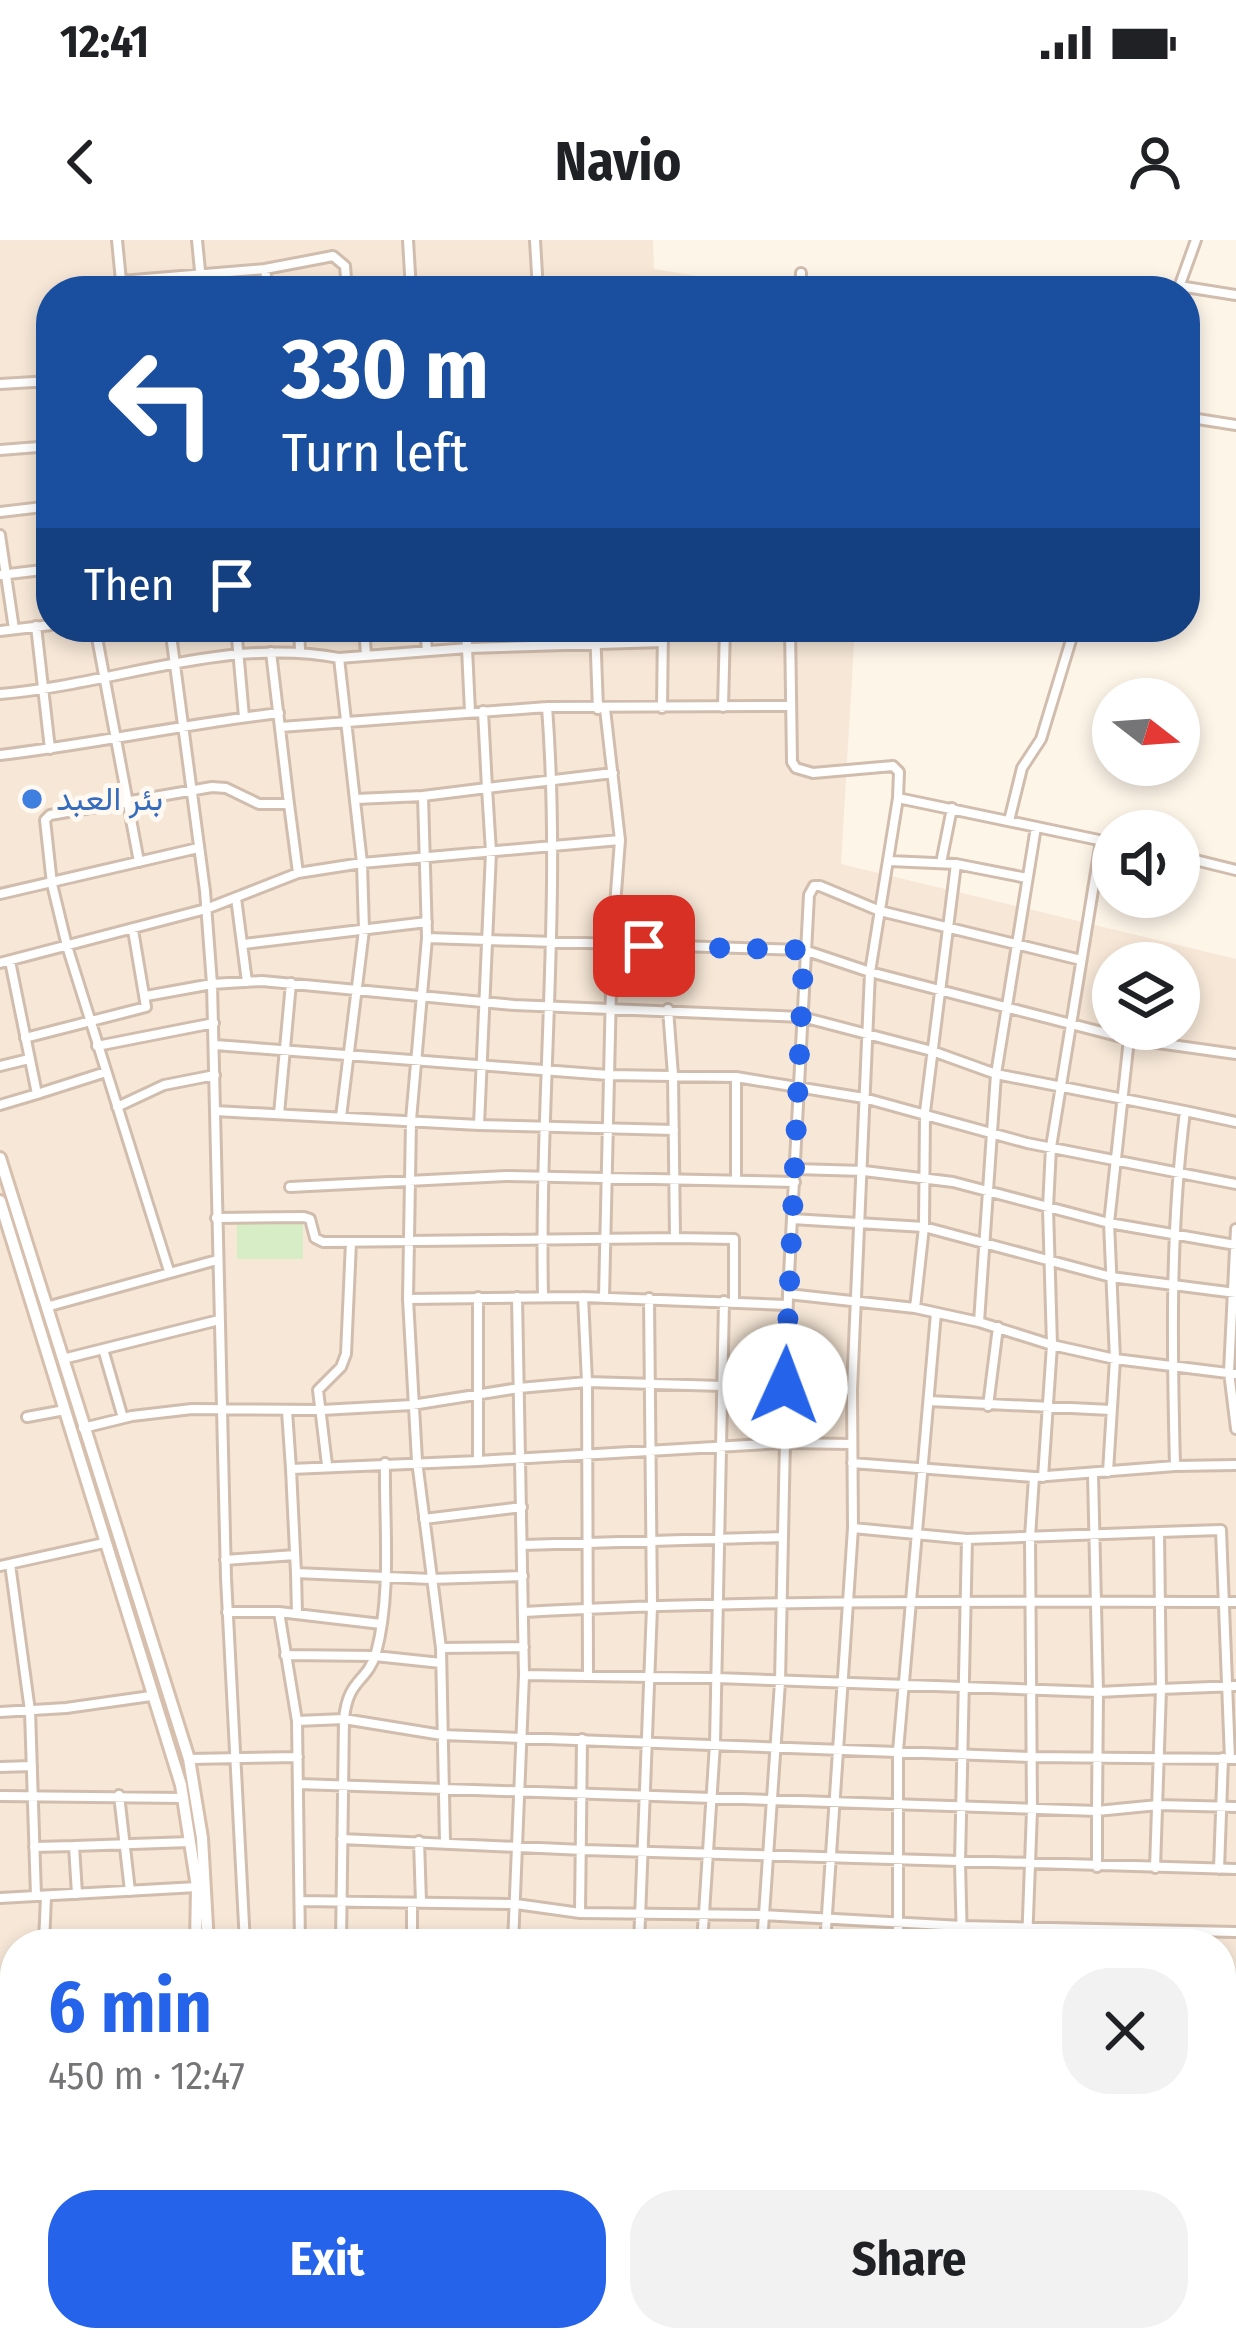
<!DOCTYPE html>
<html lang="en">
<head>
<meta charset="utf-8">
<style>
	:root { --surface:#fff; --page:#f2f2f2; --text:#202124; --muted:#757577; --accent:#2563eb }
	body { margin:0; font-family:"Fira Sans Condensed",Vazirmatn,sans-serif; background:var(--page); color:var(--text); height:100vh; display:flex; flex-direction:column; font-size:45px; white-space:nowrap }
	* { box-sizing:border-box; margin:0 }
	p { font-size:39px; color:var(--muted) }
	.icon { flex:none; width:66px; height:66px; fill:none; stroke:currentColor; stroke-width:2; stroke-linecap:round; stroke-linejoin:round }
	.map { position:relative; flex:1; overflow:hidden }
	.side { position:absolute; left:0px; top:1689px; width:1236px; height:423px; display:flex; flex-direction:column; background:var(--surface); border-radius:48px 48px 0 0; box-shadow:0 6px 18px #0003 }
	.side>* { flex:none }
	.banner { position:absolute; left:36px; top:36px; width:1164px; height:366px; border-radius:48px; box-shadow:0 6px 18px #0003; background:#1a4fa0; color:#fff; overflow:hidden }
	.needle { width:78px; rotate:107deg }
	.controls { position:absolute; left:1092px; top:438px; display:grid; gap:24px }
	.controls a { display:grid; place-items:center; width:108px; height:108px; border-radius:50%; background:var(--surface); box-shadow:0 6px 18px #0003; font-size:60px }
	.pin { position:absolute; display:grid; place-items:center; width:102px; height:102px; color:#fff; margin:-51px; border-radius:24px; box-shadow:0 6px 18px #0006 }
	.me { position:absolute; width:132px; margin:-66px; rotate:2deg; stroke-linejoin:round; filter:drop-shadow(0 0 9px #0008) }
	.turn { display:flex; align-items:center; gap:42px; height:252px; padding:0 48px; font-size:54px }
	.turn .icon { width:156px; height:156px; stroke-width:2.5 }
	.turn b { display:block; font-size:84px; line-height:102px }
	.then { display:flex; align-items:center; height:114px; padding:0 48px; background:#0003; gap:24px; font-size:45px }
	.round { display:grid; place-items:center; flex:none; width:126px; height:126px; border-radius:48px; background:var(--page) }
	.headline { display:flex; align-items:center; justify-content:space-between; height:204px; padding:0 48px }
	h1 { font-size:72px; font-weight:700; line-height:90px; color:var(--accent) }
	.primary-button { display:flex; gap:24px; margin-top:auto; padding:24px 48px }
	.primary-button a { flex:1; height:138px; border-radius:48px; background:var(--accent); color:#fff; font-size:48px; font-weight:700; line-height:138px; text-align:center }
	.primary-button a+a { background:var(--page); color:var(--text) }
	.status { display:flex; justify-content:space-between; align-items:center; height:84px; padding:0 60px; background:var(--surface); direction:ltr }
	.status svg { height:33px; fill:currentColor }
	header { display:flex; justify-content:space-between; align-items:center; height:156px; padding:0 48px; background:var(--surface); font-size:54px; font-weight:700 }
	.map>svg:first-child { display:block }
</style>
</head>
<body>
<div class="status"><b>12:41</b><svg viewBox="0 0 49 12"><path d="M0 12V9h3v3zM5 12V6h3v6zM10 12V3h3v9zM15 12V0h3v12zM26 1h20v11H26zM47 4h2v5h-2z"/></svg></div>
<header><svg class="icon" aria-label="back" viewBox="0 0 24 24"><path d="M15 5l-7 7 7 7"/></svg>Navio<svg class="icon" aria-label="person" viewBox="0 0 24 24"><circle cx="12" cy="8" r="4"/><path d="M4 21q1-7 8-7t8 7"/></svg></header>
<div class="map">
<svg width="1236" height="2110" viewBox="0 0 1236 2110">
	<rect width="100%" height="100%" fill="#fef5e9"/>
	<path fill="#f6e7d7" fill-rule="evenodd" d="M 0,0 L 653,0 L 654,29 L 793,51 L 51,51 L 51,387 L 855,387 L 841,624 L 1236,719 L 1236,2110 L 0,2110 ZM 1113,723 L 1179,723 L 1179,789 L 1113,789 ZM 15,1704 L 1221,1704 L 1221,2097 L 15,2097 Z"/>
	<path fill="#d6edc6" d="M 237,980 L 303,980 L 303,1019 L 237,1019 Z"/>
	<g fill="none" stroke-linecap="round" stroke-linejoin="round">
		<defs>
			<path id="minor" d="M 117,0 L 122,51
				M 197,0 L 202,51
				M 408,0 L 411,51
				M 535,0 L 538,51
				M 265,29 L 268,51
				M 121,41 L 265,29 L 333,16 L 345,26 L 347,51
				M 1179,46 L 1236,55
				M 1178,50 L 1196,0
				M 800,51 L 801,33
				M 0,144 L 51,141
				M 1185,177 L 1236,185
				M 0,210 L 51,206
				M 0,272 L 51,266
				M 0,295 L 14,389
				M 0,335 L 51,329
				M 36,386 L 50,509
				M 95,387 L 139,622
				M 170,387 L 205,651 L 212,744 L 226,1338 L 245,1704
				M 236,387 L 244,477
				M 299,387 L 300,410
				M 364,387 L 366,415
				M 425,387 L 427,411
				M 466,387 L 470,472
				M 595,387 L 598,469
				M 790,387 L 792,522 L 796,528 L 813,533 L 893,526 L 899,532 L 898,558 L 1113,603
				M 0,391 L 51,385
				M 271,412 L 289,564
				M 339,418 L 468,408 L 663,402
				M 0,454 C 112,445 227,396 339,418 L 362,623 L 364,690 L 341,877
				M 723,467 L 725,387
				M 662,468 L 663,387
				M 483,471 L 487,548 L 613,533
				M 281,487 L 547,467 L 789,466
				M 0,515 C 94,504 185,484 279,473
				M 356,559 L 423,556
				M 1009,581 L 1022,528 L 1041,499 L 1075,387
				M 1036,587 L 996,834 L 979,1082 L 1052,1105 L 1043,1237
				M 1101,601 L 1051,907 L 1048,968 L 1052,1105 L 1115,1119 L 1236,1134
				M 1179,616 L 1236,630
				M 890,621 L 956,624 L 1027,638
				M 941,623 L 952,568
				M 0,654 L 198,608
				M 236,658 L 247,742
				M 427,698 L 804,710 L 870,732 L 1129,799 L 1236,814
				M 244,704 L 427,682
				M 10,721 L 37,854 L 106,832
				M 0,723 L 206,669 L 298,633 L 362,623 L 620,600
				M 146,756 L 212,744 L 262,741 L 514,765 L 802,777 L 932,811 L 996,834 L 1185,871
				M 25,798 L 146,767 L 133,690
				M 215,805 L 608,835 L 736,837 L 736,940
				M 97,806 L 214,783
				M 0,826 L 29,819
				M 736,837 L 864,858 L 1027,903 L 1236,944
				M 0,865 L 37,854
				M 117,867 L 164,845 L 215,835
				M 215,871 L 479,885 L 491,612 L 487,548 L 423,556 L 427,698 L 411,880 L 408,1059 L 417,1221 L 441,1408 L 445,1602
				M 279,874 L 291,743
				M 1236,882 L 1185,871 C 1170,990 1172,1107 1175,1226 L 1236,1225
				M 479,885 L 674,890
				M 795,929 L 864,931 L 953,942 L 1109,983 L 1236,1005
				M 290,947 L 506,936 L 795,942
				M 216,978 L 304,977 L 310,979 L 315,998 L 323,1002 L 675,998 L 673,835 L 668,769
				M 792,979 L 924,987 L 925,872 L 956,624
				M 1236,989 L 1229,1132 L 1236,1189
				M 675,998 L 734,999 L 734,1062
				M 169,1031 L 67,706 L 52,644 L 45,580 L 50,575 L 212,547 L 226,548 L 259,564 L 289,564 L 298,633
				M 788,1054 L 915,1068 L 979,1082
				M 478,1057 L 478,1221 L 783,1203 L 851,1204
				M 543,1057 C 539,860 562,664 547,467
				M 583,1057 L 587,1142 L 588,1436
				M 604,1057 L 612,705 L 620,600 L 605,469
				M 408,1059 L 583,1057 L 787,1065
				M 46,1067 L 217,1020
				M 915,1068 L 924,987 L 1111,1037 L 1236,1053
				M 103,1109 L 123,1178
				M 63,1119 L 219,1080
				M 929,1161 L 1111,1170
				M 988,1166 L 998,1087
				M 287,1171 L 291,1229 L 478,1221
				M 27,1177 L 65,1170
				M 83,1188 L 132,1176 L 192,1169 L 322,1170 L 412,1165 L 519,1148 L 587,1142 L 852,1150
				M 852,1223 L 1034,1237
				M 327,1225 L 318,1150 L 341,1127 L 346,1114 L 351,1002
				M 291,1229 L 296,1333 L 431,1339 L 523,1336
				M 1108,1232 L 1115,1119 L 1109,983 L 1129,799
				M 1093,1234 L 1098,1452 L 1161,1449 L 1159,1292 L 1221,1290 L 1230,1519
				M 424,1279 L 522,1267
				M 853,1288 L 967,1299 L 1159,1292
				M 523,1305 L 783,1297
				M 225,1320 L 295,1315
				M 10,1324 L 30,1471 L 36,1656
				M 0,1326 L 104,1303
				M 296,1333 L 297,1374
				M 227,1372 L 279,1372 L 381,1384
				M 279,1372 L 297,1481 L 300,1704
				M 524,1372 C 761,1359 998,1362 1236,1362
				M 441,1408 L 524,1407
				M 285,1415 L 375,1416 L 441,1423
				M 0,1472 L 66,1468 L 151,1456
				M 297,1481 L 344,1479 L 442,1495 L 1031,1517 L 1236,1519
				M 189,1519 L 298,1517
				M 0,1527 L 32,1526
				M 299,1544 L 1097,1571 L 1098,1452 L 716,1438 L 524,1435
				M 119,1555 L 130,1651
				M 0,1556 L 183,1558
				M 342,1599 L 583,1610 L 1236,1629
				M 419,1601 L 421,1663
				M 34,1607 L 74,1606
				M 1097,1627 L 1097,1571 L 1158,1565 L 1236,1567
				M 1155,1628 L 1161,1449 L 1236,1446
				M 1219,1629 L 1223,1518
				M 77,1654 L 74,1606 L 190,1602
				M 0,1658 L 197,1647
				M 300,1661 L 516,1664 L 580,1673 L 762,1675 L 962,1686 L 1236,1692
				M 412,1663 L 412,1704
				M 580,1673 L 582,1499
				M 45,1695 L 80,1699 L 80,1704
				M 80,1699 L 114,1704
				M 44,1704 L 46,1656
				M 341,1704 L 344,1479 C 348,1438 367,1443 376,1413 C 392,1353 384,1284 385,1223
				M 513,1704 L 524,1435 L 517,1057
				M 639,1704 L 652,1367 L 649,1058
				M 702,1704 L 715,1504 L 724,1061
				M 762,1704 L 780,1442 L 788,1054 L 809,655 L 814,646 L 820,646 L 880,671 L 1081,720
				M 825,1704 L 853,1288 L 852,1150 L 870,732 L 898,558
				M 898,1704 L 898,1511 L 936,1073
				M 962,1704 L 960,1622 L 967,1299
				M 1027,1704 L 1032,1570 L 1030,1297 L 1034,1237 L 1175,1226
				M 1221,1755 L 1236,1755
				M 0,1795 L 15,1796
				M 0,1879 L 15,1881
				M 1221,1928 L 1236,1928
				M 0,1987 L 15,1898
				M 1221,2011 L 1236,2011
				M 1221,2022 L 1236,2022
				M 0,2040 L 15,2041
				M 551,2097 L 551,2110
				M 946,2097 L 946,2110
				M 331,2110 L 331,2097
				M 402,2110 L 402,2097
				M 562,2110 L 562,2097
				M 706,2110 L 706,2097
				M 722,2110 L 722,2097
				M 794,2110 L 794,2097
				M 875,2110 L 875,2097
				M 1036,2110 L 1037,2097
				M 1052,2110 L 1052,2097
				M 1157,2110 L 1157,2097"/>
			<path id="secondary" d="M 0,918 L 189,1519 L 202,1598 L 208,1704
				M 0,961 L 181,1545 L 197,1647 L 196,1704
				M 1221,1838 L 1236,1838
				M 1221,1849 L 1236,1850
				M 145,2110 L 147,2097
				M 160,2110 L 162,2097
				M 226,2110 L 227,2097
				M 239,2110 L 240,2097"/>
		</defs>
		<use href="#minor" stroke="#d1bdad" stroke-width="14"/>
		<use href="#secondary" stroke="#d7bfad" stroke-width="16"/>
		<use href="#minor" stroke="#fff" stroke-width="8"/>
		<use href="#secondary" stroke="#fff" stroke-width="10"/>
	</g>
	<g fill="none" stroke-linecap="round" stroke-linejoin="round">
		<path stroke="#2563eb" stroke-width="21" stroke-dasharray="0 37.8" d="M 644,706 L 804,710 L 785,1146"/>
	</g>
	<circle fill="#3f7fe0" stroke="#fff9f1" stroke-width="4.5" cx="32" cy="559" r="12"/>
	<g text-anchor="middle" dominant-baseline="central" stroke-width="10" stroke-linejoin="round" paint-order="stroke">
		<g font-size="33" fill="#366cbe" stroke="#fff9f1" text-anchor="start">
			<text x="56" y="559">بئر العبد</text>
		</g>
	</g>
</svg>
<div class="controls">
<a><svg class="needle" viewBox="-14 -14 28 28"><path d="M0-13l5 13h-10z" fill="#e53935"/><path d="M0 13l5-13h-10z" fill="#757577"/></svg></a>
<a><svg class="icon" aria-label="sound" viewBox="0 0 24 24"><path d="M4 9h4l5-4v14l-5-4H4zM17 9q2 3 0 6"/></svg></a>
<a><svg class="icon" aria-label="layers" viewBox="0 0 24 24"><path d="M12 4l9 5-9 5-9-5zM3 14l9 5 9-5"/></svg></a>
</div>
<div class="pin" style="left:644px;top:706px;background:#d93025"><svg class="icon" aria-label="arrive" viewBox="0 0 24 24"><path d="M6 21V4h12l-3 4 3 4H6"/></svg></div>
<svg class="me" style="left:785px;top:1146px" viewBox="-20 -20 40 40"><circle r="19" fill="#fff"/><path d="M0-13L10 11 0 6-10 11z" fill="#2563eb"/></svg>
<div class="banner">
<div class="turn"><svg class="icon" aria-label="left" viewBox="0 0 24 24"><path d="M17 20v-9H6M10 6l-5 5 5 5"/></svg><div><b>330 m</b>Turn left</div></div>
<div class="then">Then<svg class="icon" aria-label="arrive" viewBox="0 0 24 24"><path d="M6 21V4h12l-3 4 3 4H6"/></svg></div>
</div>
<section class="side">
<div class="headline"><div><h1>6 min</h1><p>450 m · 12:47</p></div><a class="round"><svg class="icon" aria-label="close" viewBox="0 0 24 24"><path d="M6 6l12 12M18 6L6 18"/></svg></a></div>
<div class="primary-button"><a>Exit</a><a>Share</a></div>
</section>
</div>
</body>
</html>
